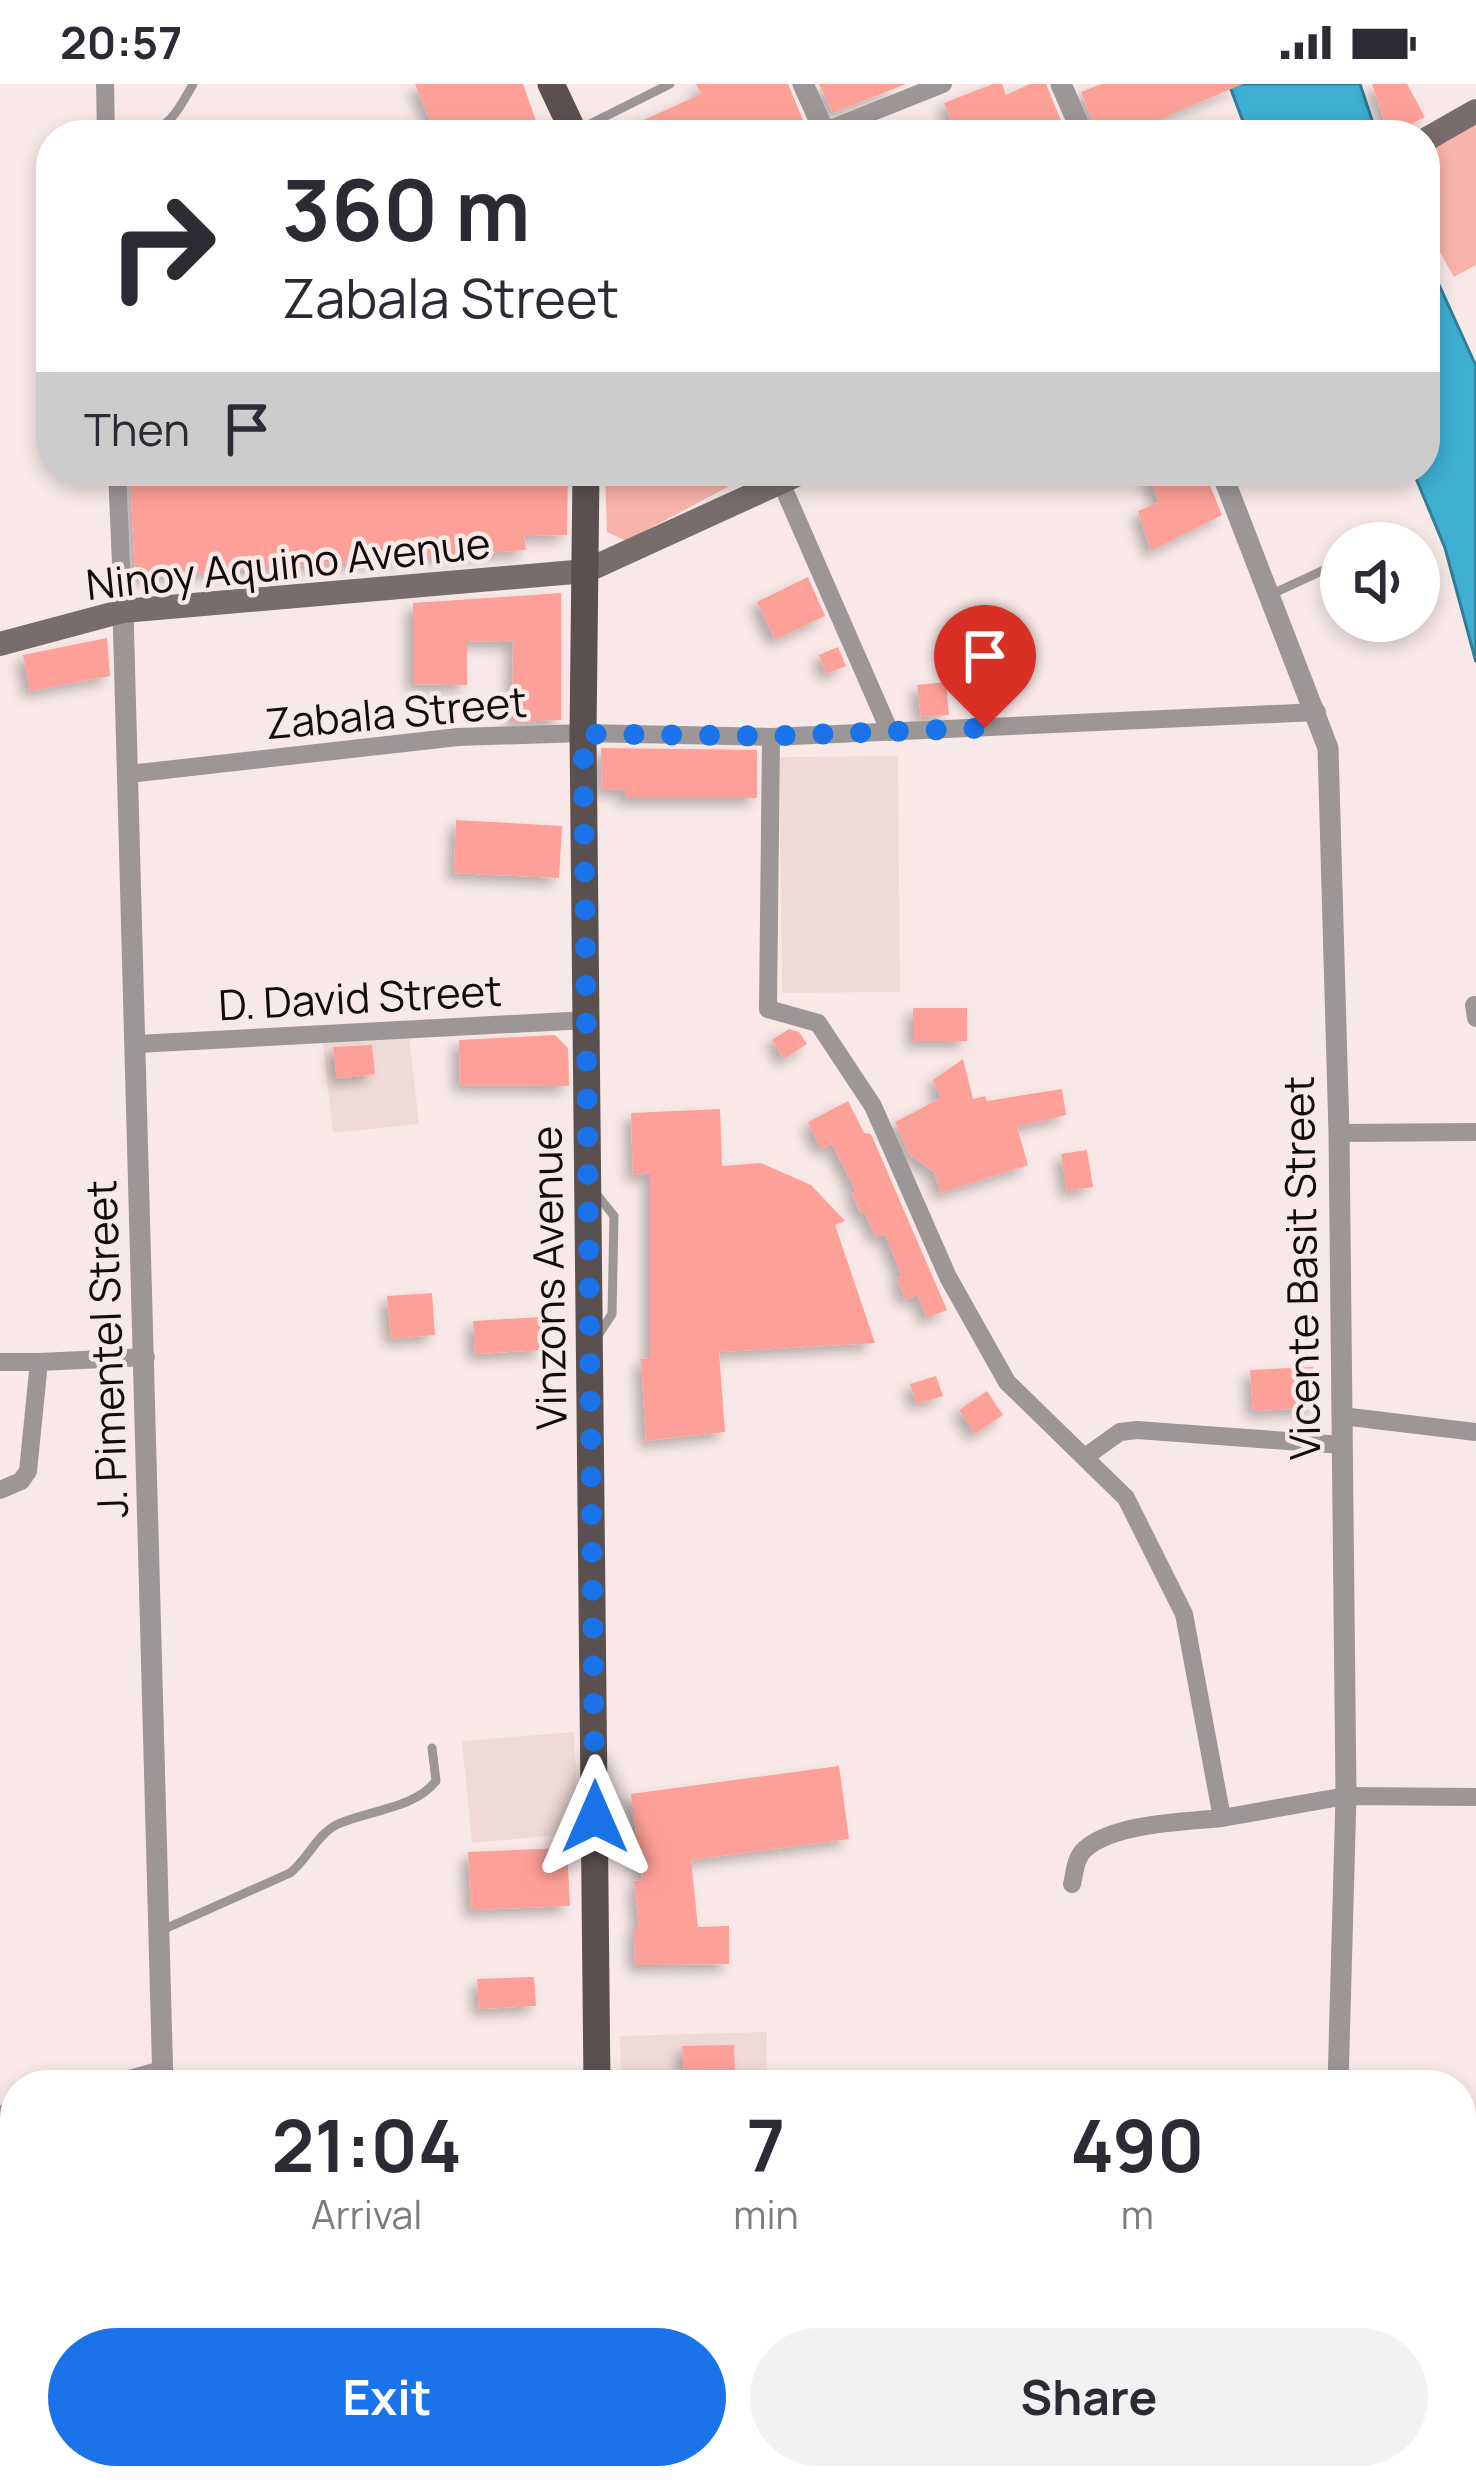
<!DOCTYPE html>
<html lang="en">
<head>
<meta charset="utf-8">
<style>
	:root { --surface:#fff; --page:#f2f2f3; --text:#2b2b33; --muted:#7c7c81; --accent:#1a73e8 }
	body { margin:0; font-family:Manrope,sans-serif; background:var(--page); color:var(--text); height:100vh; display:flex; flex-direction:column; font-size:45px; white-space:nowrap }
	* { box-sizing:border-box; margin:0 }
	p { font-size:39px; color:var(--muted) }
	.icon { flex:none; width:66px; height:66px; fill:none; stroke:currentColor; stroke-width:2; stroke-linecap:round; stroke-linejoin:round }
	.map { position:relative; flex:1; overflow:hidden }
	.panel { position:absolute; left:0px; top:1986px; width:1476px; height:420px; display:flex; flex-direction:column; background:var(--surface); border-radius:48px 48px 0 0; box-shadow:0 6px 18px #0003 }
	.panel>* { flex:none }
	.hud { position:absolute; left:36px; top:36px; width:1404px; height:366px; border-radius:48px; box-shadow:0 6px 18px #0003; background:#fff; color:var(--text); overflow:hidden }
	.controls { position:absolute; left:1320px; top:438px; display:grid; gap:24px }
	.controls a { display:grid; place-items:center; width:120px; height:120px; border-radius:50%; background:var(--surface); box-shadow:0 6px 18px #0003; font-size:60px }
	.pin { position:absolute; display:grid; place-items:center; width:102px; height:102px; color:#fff; margin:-123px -51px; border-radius:50% 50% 50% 0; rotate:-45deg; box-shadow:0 0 12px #0007 }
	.pin .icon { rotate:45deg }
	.me { position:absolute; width:132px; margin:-66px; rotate:0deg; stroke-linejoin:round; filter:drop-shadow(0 0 9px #0008) }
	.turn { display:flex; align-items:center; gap:42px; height:252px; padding:0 48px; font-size:54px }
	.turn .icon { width:156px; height:156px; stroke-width:2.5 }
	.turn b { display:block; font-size:84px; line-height:102px }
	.then { display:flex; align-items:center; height:114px; padding:0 48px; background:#0003; gap:24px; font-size:45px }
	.eta { display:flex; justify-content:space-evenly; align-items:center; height:204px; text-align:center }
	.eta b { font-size:72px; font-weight:700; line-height:84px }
	.primary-button { display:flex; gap:24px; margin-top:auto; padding:24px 48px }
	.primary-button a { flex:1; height:138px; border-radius:72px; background:var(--accent); color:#fff; font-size:48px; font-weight:700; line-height:138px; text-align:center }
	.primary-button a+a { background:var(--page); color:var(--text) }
	.status { display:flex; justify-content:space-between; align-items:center; height:84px; padding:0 60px; background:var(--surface); direction:ltr }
	.status svg { height:33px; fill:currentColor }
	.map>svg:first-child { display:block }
</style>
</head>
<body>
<div class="status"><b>20:57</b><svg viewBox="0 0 49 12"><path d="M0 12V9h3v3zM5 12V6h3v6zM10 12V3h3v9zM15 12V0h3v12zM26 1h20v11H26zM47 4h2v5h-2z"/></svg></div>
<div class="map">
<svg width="1476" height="2406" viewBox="0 0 1476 2406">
	<defs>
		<filter id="shadow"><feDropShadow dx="-7" dy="7" stdDeviation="6" flood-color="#0004"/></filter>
	</defs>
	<rect width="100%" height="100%" fill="#f8e9e8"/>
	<path fill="#f0dad8" d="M 898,672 L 900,908 L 782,909 L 779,673 Z
		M 409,950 L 419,1040 L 333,1049 L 323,959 Z
		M 574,1648 L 579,1749 L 472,1759 L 462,1657 Z
		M 767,1948 L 766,2001 L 621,2001 L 620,1952 Z
		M 1476,2089 L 1476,2406 L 1396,2406 L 1395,2391 L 1461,2391 L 1461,2090 Z"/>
	<path fill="#f9b3ad" d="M 1476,33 L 1476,181 L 1454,193 L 1425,142 L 1425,61 Z
		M 605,387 L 758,387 L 626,457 L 607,448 Z"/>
	<path fill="#3eaed3" stroke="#317e97" stroke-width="3" d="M 1229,0 L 1360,0 L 1377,51 L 1248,51 Z
		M 1425,170 L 1476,282 L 1476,578 L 1445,464 L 1413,387 L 1425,387 Z"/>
	<path fill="#fda098" filter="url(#shadow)" d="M 415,0 L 523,0 L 541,51 L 436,51 Z
		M 696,0 L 788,0 L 805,41 L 785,51 L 611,51 L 701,10 Z
		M 819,0 L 906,0 L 833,29 Z
		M 993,0 L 1002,0 L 1006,11 L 1030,0 L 1046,0 L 1067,51 L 1026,51 L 1023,42 L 1000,51 L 957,51 L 944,19 Z
		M 1101,0 L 1243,0 L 1122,51 L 1098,51 L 1081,8 Z
		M 1372,0 L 1407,0 L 1425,33 L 1389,51 Z
		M 130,387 L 568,387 L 567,451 L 524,452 L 526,466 L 135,493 Z
		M 1146,387 L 1204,387 L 1222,431 L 1151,467 L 1138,427 L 1159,418 Z
		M 808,493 L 825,532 L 775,556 L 757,518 Z
		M 561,509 L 561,636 L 512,638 L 513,558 L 467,557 L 467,601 L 413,600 L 413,519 Z
		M 107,554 L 110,592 L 30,607 L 23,571 Z
		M 838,563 L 846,582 L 826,590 L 819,571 Z
		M 946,598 L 949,631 L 921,633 L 917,601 Z
		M 601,664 L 757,666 L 757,714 L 625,714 L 625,705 L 602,706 Z
		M 456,736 L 562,742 L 559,794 L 454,789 Z
		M 913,924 L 967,924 L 967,957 L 913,957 Z
		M 789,945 L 799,948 L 807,960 L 784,975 L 772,956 Z
		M 555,951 L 568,964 L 569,1002 L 460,1001 L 459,956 Z
		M 372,961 L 375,990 L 337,995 L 333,963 Z
		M 963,975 L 973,1015 L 985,1012 L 987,1017 L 1062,1005 L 1066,1031 L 1017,1043 L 1028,1081 L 941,1109 L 934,1088 L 909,1070 L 895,1038 L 941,1014 L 933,996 Z
		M 848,1017 L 864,1049 L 871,1050 L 947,1226 L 927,1234 L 917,1211 L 905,1216 L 897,1194 L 902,1192 L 885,1150 L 875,1153 L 865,1128 L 861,1130 L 852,1109 L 856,1107 L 832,1060 L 821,1065 L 808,1038 Z
		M 720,1025 L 722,1082 L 761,1079 L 811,1101 L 845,1137 L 835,1141 L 875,1259 L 719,1268 L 725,1348 L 646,1357 L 641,1275 L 650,1274 L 650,1089 L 633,1091 L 631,1029 Z
		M 1087,1066 L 1093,1103 L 1067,1107 L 1061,1070 Z
		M 432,1209 L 435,1251 L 391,1255 L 387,1212 Z
		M 541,1233 L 543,1266 L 475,1270 L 473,1237 Z
		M 1313,1283 L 1315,1324 L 1253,1327 L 1250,1286 Z
		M 936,1292 L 943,1312 L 917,1320 L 910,1300 Z
		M 987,1307 L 1003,1331 L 975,1350 L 959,1326 Z
		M 839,1682 L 849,1755 L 691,1776 L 698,1843 L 729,1842 L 729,1880 L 635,1881 L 634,1843 L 639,1843 L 634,1797 L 642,1796 L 631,1710 Z
		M 567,1764 L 570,1822 L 471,1826 L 468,1768 Z
		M 534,1893 L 536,1922 L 479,1925 L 477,1895 Z
		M 734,1961 L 735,2000 L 707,2000 L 706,1985 L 684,1986 L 682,1962 Z"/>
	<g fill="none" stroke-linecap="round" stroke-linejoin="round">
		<path stroke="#9c9696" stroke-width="9" d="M 578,46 L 670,0
			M 140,51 C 170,45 179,25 193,0
			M 1382,459 L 1384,458
			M 1272,510 L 1341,478
			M 594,1107 L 614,1132 L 612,1230 L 597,1253
			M 160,1847 L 290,1789 C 308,1775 317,1750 338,1740 C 369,1726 414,1725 436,1697 L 432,1664
			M 602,1997 L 691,1997 L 698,2001"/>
		<path stroke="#9c9696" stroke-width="18" d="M 105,0 L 106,51
			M 815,51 L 943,0
			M 117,387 L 123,527
			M 776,387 L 890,648
			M 771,653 L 768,925 L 818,939 L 873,1022 L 948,1193 L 1007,1298 L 1126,1414 L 1184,1530 L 1222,1734 L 1346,1712 L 1476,1713
			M 129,690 L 458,653 L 583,649 L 771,653 L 1317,628
			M 1474,921 L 1476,934
			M 137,960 L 587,936
			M 1339,1049 L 1476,1048
			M 0,1278 L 39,1278
			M 1342,1332 L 1476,1348
			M 1085,1373 L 1120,1348 L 1137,1346 L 1342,1361
			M 0,1406 L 21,1397 L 28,1387 L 39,1278 L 146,1273
			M 1072,1800 C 1075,1788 1075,1774 1085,1765 C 1115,1739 1183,1738 1222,1734
			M 1461,2071 L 1476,2071"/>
		<path stroke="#9c9696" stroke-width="21" d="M 803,0 L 826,51
			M 1061,0 L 1083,51
			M 1221,387 L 1328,664 L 1339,1049 L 1346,1712 L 1338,2001
			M 123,527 L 163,2001
			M 113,2001 L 163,1987
			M 0,2032 L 15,2028
			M 177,2391 L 177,2406"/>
		<path stroke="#766d6c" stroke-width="24" d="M 1425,56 L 1476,27
			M 0,560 L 123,527 L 586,487 L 805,387
			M 817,2391 L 836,2406"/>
		<path stroke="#5a504f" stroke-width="27" d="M 551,0 L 575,51
			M 586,387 L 583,649 L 597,2001
			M 601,2391 L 601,2406"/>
	</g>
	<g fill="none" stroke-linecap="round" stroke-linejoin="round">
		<path stroke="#1a73e8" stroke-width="21" stroke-dasharray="0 37.8" d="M 595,1733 L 583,650 L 771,652 L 985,644"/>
	</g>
	<g text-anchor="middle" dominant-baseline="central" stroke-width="9" stroke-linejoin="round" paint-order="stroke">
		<g font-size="42" fill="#120d0c" stroke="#f8e9e8">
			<text transform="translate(288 479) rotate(-6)">Ninoy Aquino Avenue</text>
			<text transform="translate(396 628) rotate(-5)">Zabala Street</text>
			<text transform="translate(360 913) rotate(-3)">D. David Street</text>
			<text transform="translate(1301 1184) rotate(-91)">Vicente Basit Street</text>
			<text transform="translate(548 1194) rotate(-91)">Vinzons Avenue</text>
			<text transform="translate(106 1265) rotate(-92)">J. Pimentel Street</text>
		</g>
	</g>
</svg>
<div class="controls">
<a><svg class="icon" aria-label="sound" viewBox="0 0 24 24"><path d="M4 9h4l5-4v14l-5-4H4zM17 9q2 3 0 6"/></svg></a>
</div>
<div class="pin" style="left:985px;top:644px;background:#d93025"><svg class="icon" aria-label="arrive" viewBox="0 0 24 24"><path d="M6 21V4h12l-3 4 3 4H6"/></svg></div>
<svg class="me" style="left:595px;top:1733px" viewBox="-20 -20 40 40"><path d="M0-17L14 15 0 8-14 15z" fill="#1a73e8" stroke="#fff" stroke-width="4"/></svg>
<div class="hud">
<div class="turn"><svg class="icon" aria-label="right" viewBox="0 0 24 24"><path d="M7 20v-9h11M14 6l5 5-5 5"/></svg><div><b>360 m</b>Zabala Street</div></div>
<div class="then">Then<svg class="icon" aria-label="arrive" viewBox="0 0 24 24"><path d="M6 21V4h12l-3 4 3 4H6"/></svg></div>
</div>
<section class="panel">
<div class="eta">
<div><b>21:04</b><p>Arrival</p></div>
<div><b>7</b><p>min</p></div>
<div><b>490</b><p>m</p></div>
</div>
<div class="primary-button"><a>Exit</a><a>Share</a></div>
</section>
</div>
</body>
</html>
